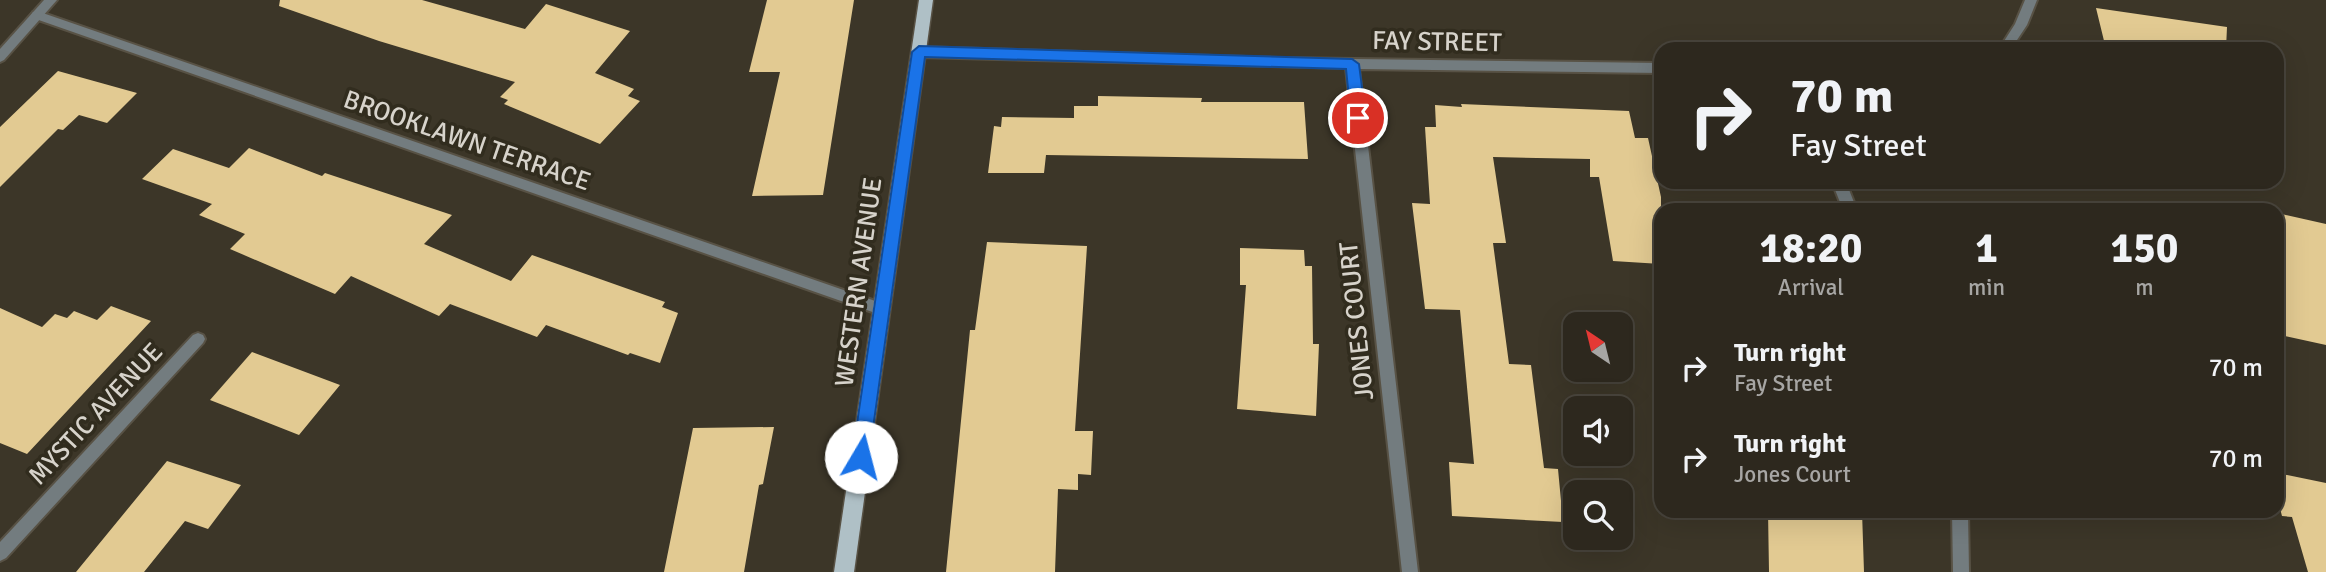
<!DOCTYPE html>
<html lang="en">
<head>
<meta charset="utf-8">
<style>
	:root { --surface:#2d281e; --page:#39342b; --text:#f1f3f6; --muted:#a7a6a4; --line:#48443c }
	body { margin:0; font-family:Signika,sans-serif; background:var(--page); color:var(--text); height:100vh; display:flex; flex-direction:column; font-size:26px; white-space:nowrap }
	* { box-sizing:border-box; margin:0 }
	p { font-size:23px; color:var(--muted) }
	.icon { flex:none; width:38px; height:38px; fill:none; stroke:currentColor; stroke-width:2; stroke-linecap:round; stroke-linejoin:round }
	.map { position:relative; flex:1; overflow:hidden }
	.panel { position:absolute; left:1654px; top:203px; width:630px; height:315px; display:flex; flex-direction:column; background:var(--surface); border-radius:21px; box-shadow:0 7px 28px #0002,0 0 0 2px var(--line) }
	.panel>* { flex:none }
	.guide { position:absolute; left:1654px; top:42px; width:630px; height:147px; border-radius:21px; box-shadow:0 7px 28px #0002,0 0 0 2px var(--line); background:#2d281e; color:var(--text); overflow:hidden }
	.needle { width:46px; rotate:325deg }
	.fabs { position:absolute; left:1563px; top:312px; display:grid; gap:14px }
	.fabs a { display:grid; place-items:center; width:70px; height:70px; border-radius:14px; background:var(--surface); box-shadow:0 7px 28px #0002,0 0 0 2px var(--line); font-size:35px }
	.pin { position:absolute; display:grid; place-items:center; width:60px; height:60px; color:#fff; margin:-30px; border:4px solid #fff; border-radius:50%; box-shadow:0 2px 7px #0007 }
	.me { position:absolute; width:77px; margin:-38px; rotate:8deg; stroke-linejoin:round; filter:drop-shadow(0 0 5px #0008) }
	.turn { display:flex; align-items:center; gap:24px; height:147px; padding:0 21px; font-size:32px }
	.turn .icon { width:91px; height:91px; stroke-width:2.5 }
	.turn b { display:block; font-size:49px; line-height:60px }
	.eta { display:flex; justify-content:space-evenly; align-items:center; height:119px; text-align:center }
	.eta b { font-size:42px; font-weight:800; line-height:49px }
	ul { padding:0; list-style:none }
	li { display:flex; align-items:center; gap:21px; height:91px; padding:0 21px }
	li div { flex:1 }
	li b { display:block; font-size:26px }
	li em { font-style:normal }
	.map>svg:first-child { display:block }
</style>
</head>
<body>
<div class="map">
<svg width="2326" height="572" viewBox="0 0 2326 572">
	<rect width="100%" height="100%" fill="#3c3628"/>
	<path fill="#e2ca92" d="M 280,0 L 422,0 L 525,29 L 546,4 L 630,31 L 595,73 L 634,89 L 628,96 L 640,101 L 600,144 L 504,104 L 508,100 L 500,97 L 515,82 L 379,41 L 279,6 Z
		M 767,0 L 854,0 L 823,195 L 752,196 L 780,72 L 749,72 Z
		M 2096,8 L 2227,27 L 2226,49 L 2106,49 Z
		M 58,71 L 137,93 L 107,123 L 79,115 L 63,130 L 58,129 L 0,187 L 0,127 Z
		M 1098,96 L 1202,98 L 1201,102 L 1304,102 L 1308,159 L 1046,155 L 1044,173 L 988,173 L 994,126 L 1001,127 L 1002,117 L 1074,118 L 1074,106 L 1098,106 Z
		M 1461,104 L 1629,111 L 1635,138 L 1648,138 L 1661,197 L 1661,264 L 1613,261 L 1599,177 L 1590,177 L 1590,159 L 1493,157 L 1506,243 L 1493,243 L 1509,364 L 1531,365 L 1544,468 L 1558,469 L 1563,522 L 1452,516 L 1449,462 L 1474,464 L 1460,310 L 1425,309 L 1412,203 L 1430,204 L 1425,127 L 1436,127 L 1435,105 L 1462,107 Z
		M 249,148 L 322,176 L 325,173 L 452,215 L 424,244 L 511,281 L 532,255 L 665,302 L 662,307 L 678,313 L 660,363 L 630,353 L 628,355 L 546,325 L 537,337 L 450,304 L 439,316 L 351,276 L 335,294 L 230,249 L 245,234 L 199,215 L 212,204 L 142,179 L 173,149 L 229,168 Z
		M 2277,213 L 2326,224 L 2326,345 L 2285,336 L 2277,299 Z
		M 987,242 L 1087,246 L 1075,431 L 1093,431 L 1091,475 L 1078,474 L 1078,490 L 1058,489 L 1055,572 L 946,572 L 970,330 L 975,330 Z
		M 1240,248 L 1304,250 L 1305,266 L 1312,266 L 1313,344 L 1319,344 L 1316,416 L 1237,409 L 1246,285 L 1240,285 Z
		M 111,306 L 151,321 L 27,454 L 0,443 L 0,308 L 42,327 L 55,314 L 67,318 L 74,311 L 97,320 Z
		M 252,352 L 340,385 L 299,435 L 210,400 Z
		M 774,427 L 763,484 L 759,485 L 744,572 L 664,572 L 693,428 Z
		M 167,461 L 241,485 L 208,529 L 185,521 L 144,572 L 76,572 Z
		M 2277,473 L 2326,483 L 2326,572 L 2308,572 L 2292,517 L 2282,516 L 2277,497 Z
		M 1768,511 L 1862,511 L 1864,572 L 1769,572 Z"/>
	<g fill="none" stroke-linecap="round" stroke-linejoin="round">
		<defs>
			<path id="minor" d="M 2025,0 L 2037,0 L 2027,25 L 2011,49 L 1999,49 L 2015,24 Z
				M 37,11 L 881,303 L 886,305 L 888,309 L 886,313 L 881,315 L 33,18 L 31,15 L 33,12 Z
				M 919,47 L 1279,58 L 1661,63 L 1661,73 L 1359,69 L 1418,572 L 1402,572 L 1346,68 L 919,57 L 913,52 Z
				M 1832,182 L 1846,182 L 1857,210 L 1843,210 Z
				M 198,333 L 203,335 L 205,339 L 203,343 L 6,558 L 0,561 L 0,542 L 193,335 Z
				M 1952,511 L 1968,511 L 1969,572 L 1953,572 Z"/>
			<path id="tertiary" d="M 44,0 L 57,0 L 4,60 L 0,62 L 0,49 Z"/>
			<path id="primary" d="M 919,0 L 933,0 L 854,572 L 834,572 Z"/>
		</defs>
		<use href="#minor" stroke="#585245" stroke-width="4"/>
		<use href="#tertiary" stroke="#585245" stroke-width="4"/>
		<use href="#primary" stroke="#585245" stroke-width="3"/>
		<use href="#minor" fill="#737c7f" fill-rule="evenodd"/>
		<use href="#tertiary" fill="#737c7f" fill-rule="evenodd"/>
		<use href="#primary" fill="#afc0c6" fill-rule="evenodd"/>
	</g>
	<path fill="#1a73e8" stroke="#114b97" stroke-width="2" d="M 919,46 L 1352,59 L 1359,64 L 1366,118 L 1358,123 L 1351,118 L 1346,69 L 925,57 L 869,457 L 867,462 L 861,465 L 855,462 L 852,457 L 912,52 Z"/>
	<g text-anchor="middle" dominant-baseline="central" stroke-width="7" stroke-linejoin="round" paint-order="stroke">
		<g font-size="26" fill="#d7d3cb" stroke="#312c1e">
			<text transform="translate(1437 42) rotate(1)">FAY STREET</text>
			<text transform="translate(467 141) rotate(19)">BROOKLAWN TERRACE</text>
			<text transform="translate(859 282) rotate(-82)">WESTERN AVENUE</text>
			<text transform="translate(1357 321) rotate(-96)">JONES COURT</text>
			<text transform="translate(96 414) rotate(-47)">MYSTIC AVENUE</text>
		</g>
	</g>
</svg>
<div class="fabs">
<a><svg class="needle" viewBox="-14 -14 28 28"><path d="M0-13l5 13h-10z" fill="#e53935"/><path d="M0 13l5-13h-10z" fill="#a7a6a4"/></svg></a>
<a><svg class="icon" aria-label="sound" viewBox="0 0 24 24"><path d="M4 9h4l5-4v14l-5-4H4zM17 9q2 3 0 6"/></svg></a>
<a><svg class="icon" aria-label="search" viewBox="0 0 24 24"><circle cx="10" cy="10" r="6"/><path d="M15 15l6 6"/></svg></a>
</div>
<div class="pin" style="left:1358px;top:118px;background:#d93025"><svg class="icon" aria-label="arrive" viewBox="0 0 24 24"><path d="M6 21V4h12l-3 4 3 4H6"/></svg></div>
<svg class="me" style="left:861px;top:457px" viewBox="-20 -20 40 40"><circle r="19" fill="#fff"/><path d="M0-13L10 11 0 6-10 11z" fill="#1a73e8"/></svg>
<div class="guide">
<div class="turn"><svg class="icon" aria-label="right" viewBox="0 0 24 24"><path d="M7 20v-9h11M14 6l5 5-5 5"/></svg><div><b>70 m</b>Fay Street</div></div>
</div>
<section class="panel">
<div class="eta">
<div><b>18:20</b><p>Arrival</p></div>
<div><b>1</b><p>min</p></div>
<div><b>150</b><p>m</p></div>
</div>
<ul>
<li><svg class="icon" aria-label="right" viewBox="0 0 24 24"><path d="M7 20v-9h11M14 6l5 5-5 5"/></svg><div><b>Turn right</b><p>Fay Street</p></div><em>70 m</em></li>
<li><svg class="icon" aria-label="right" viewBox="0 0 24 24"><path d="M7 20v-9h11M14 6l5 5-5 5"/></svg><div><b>Turn right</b><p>Jones Court</p></div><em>70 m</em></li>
</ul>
</section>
</div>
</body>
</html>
